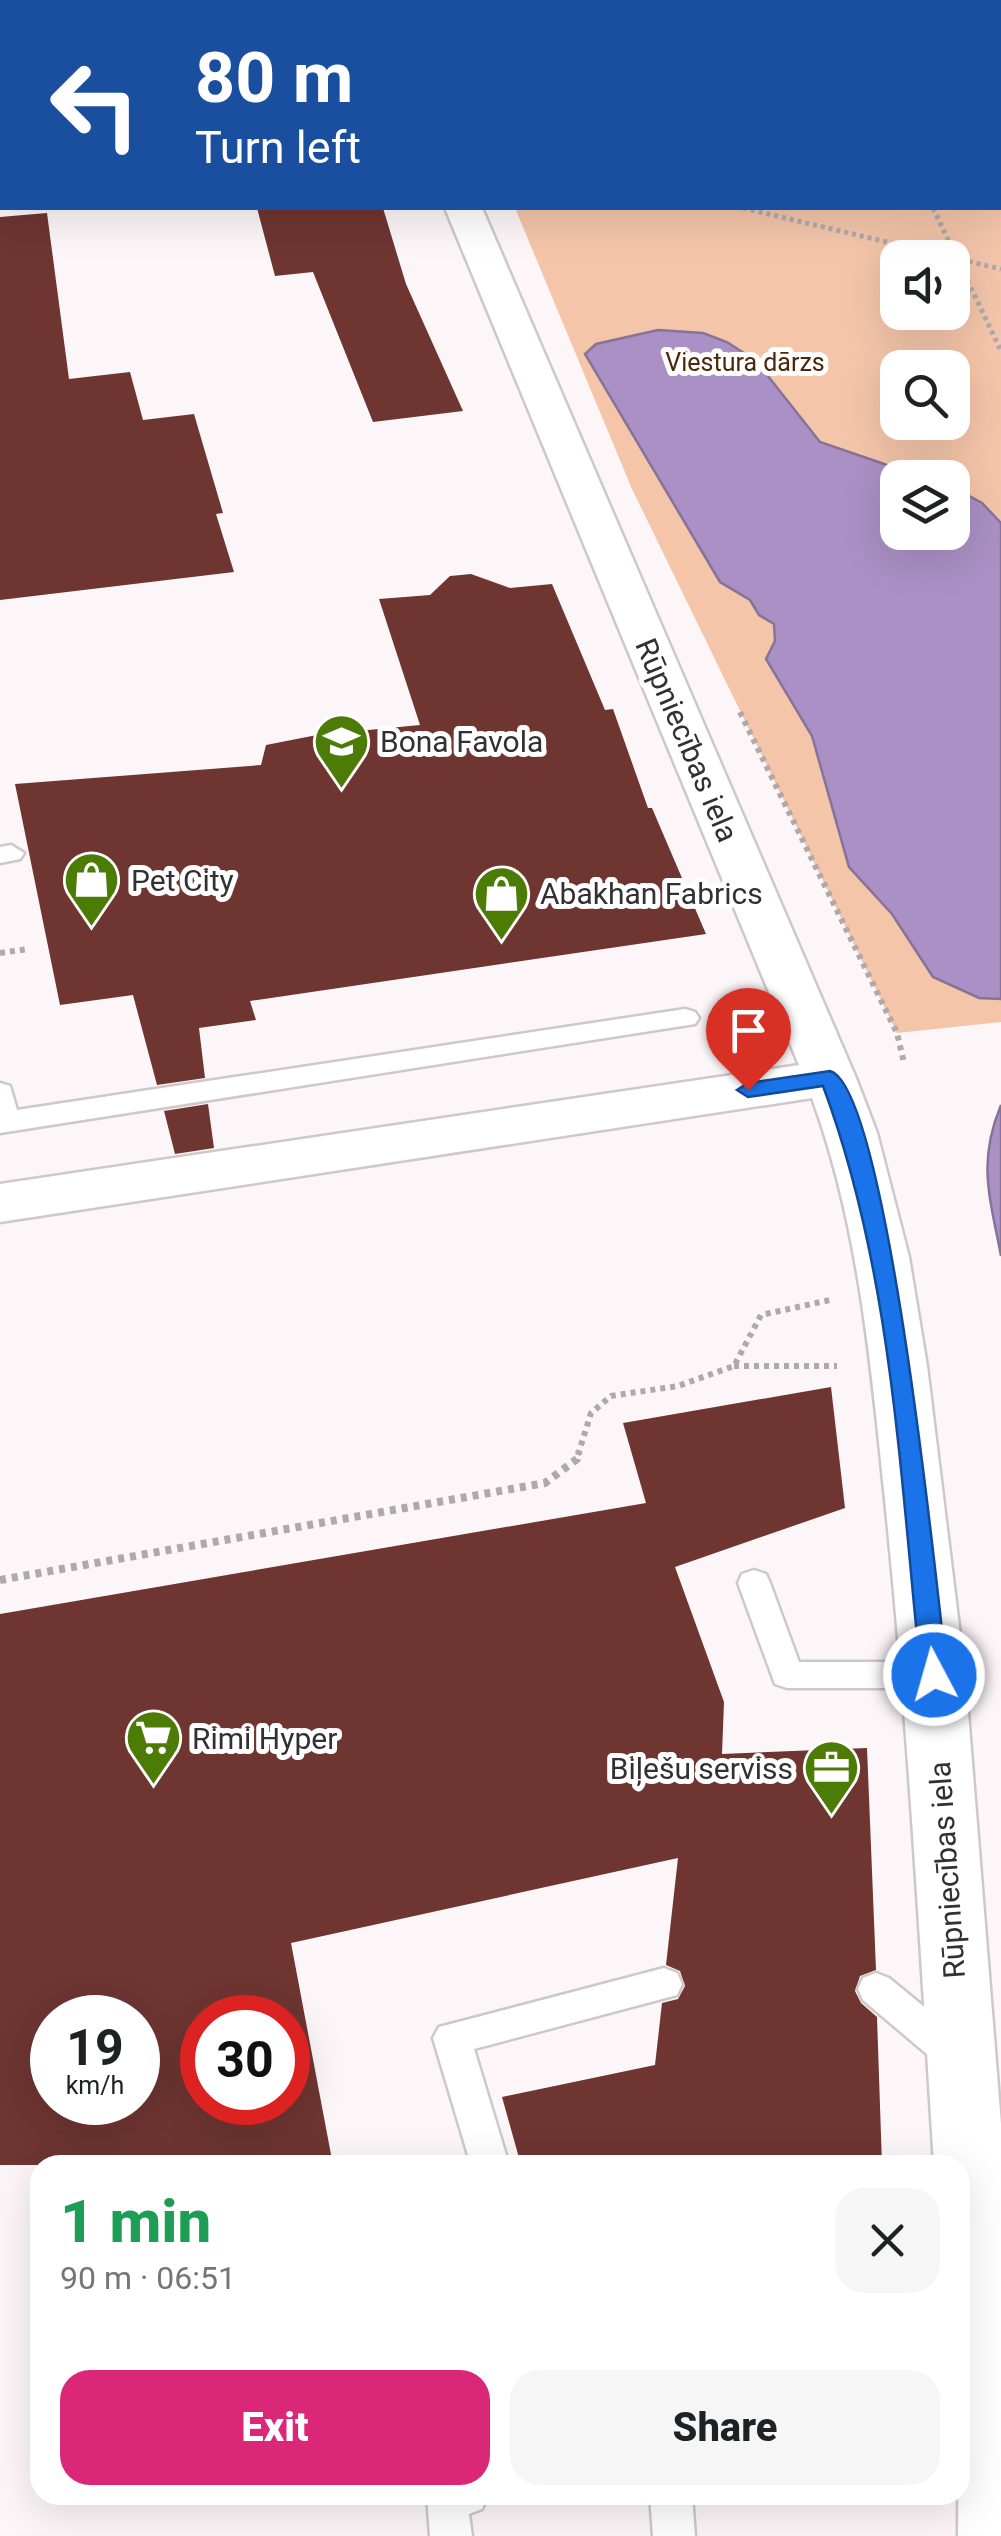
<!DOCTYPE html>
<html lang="en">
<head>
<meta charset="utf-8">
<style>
	:root { --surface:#fff; --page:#f6f6f6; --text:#202124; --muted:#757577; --accent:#db2777 }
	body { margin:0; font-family:Roboto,sans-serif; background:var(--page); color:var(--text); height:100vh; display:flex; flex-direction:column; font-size:38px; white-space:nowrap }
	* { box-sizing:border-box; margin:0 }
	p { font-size:32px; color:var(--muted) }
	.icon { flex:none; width:55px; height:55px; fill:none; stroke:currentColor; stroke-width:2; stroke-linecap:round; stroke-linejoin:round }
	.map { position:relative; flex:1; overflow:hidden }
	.details { position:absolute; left:30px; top:2155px; width:940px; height:350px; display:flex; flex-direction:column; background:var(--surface); border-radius:30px; box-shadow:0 10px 40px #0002 }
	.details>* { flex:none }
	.top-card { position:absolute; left:0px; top:0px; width:1002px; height:210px; box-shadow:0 10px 40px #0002; background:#1a4fa0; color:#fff; overflow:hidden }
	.buttons { position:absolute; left:880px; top:240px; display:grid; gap:20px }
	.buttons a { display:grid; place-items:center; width:90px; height:90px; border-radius:20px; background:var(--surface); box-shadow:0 10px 40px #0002; font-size:50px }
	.speed { position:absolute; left:30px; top:1995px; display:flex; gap:20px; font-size:50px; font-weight:700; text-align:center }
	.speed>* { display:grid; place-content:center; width:130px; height:130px; border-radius:50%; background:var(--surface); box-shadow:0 10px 40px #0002; line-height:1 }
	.speed small { font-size:25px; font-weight:400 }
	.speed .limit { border:15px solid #d22; background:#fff; color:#111 }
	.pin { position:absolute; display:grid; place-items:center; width:85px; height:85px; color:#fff; margin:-102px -42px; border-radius:50% 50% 50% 0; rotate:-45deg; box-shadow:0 0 10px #0007 }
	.pin .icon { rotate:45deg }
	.me { position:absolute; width:110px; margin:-55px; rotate:354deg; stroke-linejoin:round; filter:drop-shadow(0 0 8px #0008) }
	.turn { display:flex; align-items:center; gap:35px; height:210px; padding:0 30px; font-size:45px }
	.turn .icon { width:130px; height:130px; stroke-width:2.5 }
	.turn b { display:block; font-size:70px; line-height:85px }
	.round { display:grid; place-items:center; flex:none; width:105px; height:105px; border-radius:30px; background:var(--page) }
	.headline { display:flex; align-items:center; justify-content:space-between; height:170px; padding:0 30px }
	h1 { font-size:60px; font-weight:800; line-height:75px; color:#1e9e55 }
	.action { display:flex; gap:20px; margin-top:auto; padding:20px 30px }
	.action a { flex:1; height:115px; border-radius:30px; background:var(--accent); color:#fff; font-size:40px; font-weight:800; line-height:115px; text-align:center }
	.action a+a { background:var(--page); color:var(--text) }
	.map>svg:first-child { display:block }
</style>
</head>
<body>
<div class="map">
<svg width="1001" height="2536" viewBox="0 0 1001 2536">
	<rect width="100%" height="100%" fill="#fdf6f8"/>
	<path fill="#f4c5a9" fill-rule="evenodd" d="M 1001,70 L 1001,1022 L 897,1033 L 632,489 L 515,208 L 1000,208 ZM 898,258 L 952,258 L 952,312 L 898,312 ZM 898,368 L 952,368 L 952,422 L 898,422 ZM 898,478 L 952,478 L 952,532 L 898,532 Z"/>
	<path fill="#aa90c4" stroke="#867398" stroke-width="2.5" d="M 658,330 L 703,333 L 727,342 L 756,361 L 820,442 L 922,477 L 898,478 L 898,532 L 952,532 L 953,487 L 982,503 L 1001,523 L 1001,999 L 979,998 L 933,977 L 892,914 L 849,867 L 812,736 L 766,659 L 775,641 L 774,624 L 759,615 L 750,600 L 720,582 L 585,354 L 596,344 Z
		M 1001,1105 L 1001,1256 C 990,1197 977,1163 1001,1105 Z"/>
	<path fill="#6e3531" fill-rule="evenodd" d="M 257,208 L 383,208 L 406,284 L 463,411 L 373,422 L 313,272 L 275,276 Z
		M 47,213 L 69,379 L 130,372 L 143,420 L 194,414 L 223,513 L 216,514 L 234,572 L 0,600 L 0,217 Z
		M 471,574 L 510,588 L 552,584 L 605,710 L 613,709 L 648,808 L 652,808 L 706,934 L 250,1001 L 256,1020 L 199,1028 L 205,1078 L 157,1085 L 133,995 L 60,1005 L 15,784 L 261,765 L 266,745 L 317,735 L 420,725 L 379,599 L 430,595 L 450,576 Z
		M 208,1104 L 214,1148 L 175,1154 L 164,1111 Z
		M 831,1387 L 845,1508 L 675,1567 L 724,1702 L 722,1754 L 867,1748 L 876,1970 L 860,1976 L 855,1991 L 861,2003 L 877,2017 L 882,2165 L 521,2165 L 502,2097 L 655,2065 L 662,2003 L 678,1999 L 685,1986 L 680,1971 L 666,1965 L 678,1858 L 291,1943 L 333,2165 L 0,2165 L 0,1614 L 646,1503 L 623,1423 ZM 52,2018 L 138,2018 L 138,2102 L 52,2102 ZM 202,2018 L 288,2018 L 288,2102 L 202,2102 Z"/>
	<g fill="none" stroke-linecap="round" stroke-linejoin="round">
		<defs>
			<path id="service" d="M 11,845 L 24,853 L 20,859 L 0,863 L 0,847 Z
				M 685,1009 L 695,1012 L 699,1018 L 695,1024 L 0,1133 L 0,1083 L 10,1086 L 17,1110 Z
				M 754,1570 L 766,1574 L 770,1583 L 799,1662 L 934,1662 L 946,1666 L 951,1675 L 946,1684 L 934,1688 L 787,1688 L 775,1684 L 738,1583 L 742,1574 Z
				M 664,1968 L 677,1973 L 682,1984 L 677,1995 L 474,2049 L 509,2165 L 471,2165 L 433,2038 L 439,2027 Z
				M 876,1973 L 889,1978 L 967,2042 L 973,2054 L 967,2066 L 954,2070 L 941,2066 L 863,2000 L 858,1989 L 863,1978 Z
				M 427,2495 L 488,2495 L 482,2509 L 469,2514 L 472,2536 L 430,2536 Z
				M 650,2495 L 692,2495 L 695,2536 L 653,2536 Z"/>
			<path id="minor" d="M 371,0 L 405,0 L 406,2 L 372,2 Z
				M 445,208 L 482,208 L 856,1078 L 877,1133 L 909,1257 L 927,1366 L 965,1675 L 1001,2124 L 1001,2536 L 958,2536 L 960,2165 L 934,2165 C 920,1943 908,1721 885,1500 C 871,1365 859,1226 812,1098 L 0,1222 L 0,1184 L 799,1065 Z"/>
			<path id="secondary" d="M 1000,31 L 1001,31 L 1001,51 L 1000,51 Z
				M 0,181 L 2,181 L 2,203 L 0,203 Z"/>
		</defs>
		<use href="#service" stroke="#cfc8ca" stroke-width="5"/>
		<use href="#minor" stroke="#cfc8ca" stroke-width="5"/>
		<use href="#secondary" stroke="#cfc8ca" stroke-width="5"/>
		<path stroke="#afa9ab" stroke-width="5" stroke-dasharray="4 4" stroke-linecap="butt" d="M 743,208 L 1001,269
			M 933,208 L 1001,351"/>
		<path stroke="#afa9ab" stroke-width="6" stroke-dasharray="5 5" stroke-linecap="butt" d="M 740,712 L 897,1033 L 904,1063
			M 0,953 L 28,949
			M 734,1366 L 837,1366
			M 578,1455 L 591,1413 L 611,1396 L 678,1386 L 734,1366 L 761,1315 L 830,1300"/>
		<path stroke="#afa9ab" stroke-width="8" stroke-dasharray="6 6" stroke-linecap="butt" d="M 0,1580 L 545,1483 L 577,1459 L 579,1452"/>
		<use href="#service" fill="#fff" fill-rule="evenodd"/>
		<use href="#minor" fill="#fff" fill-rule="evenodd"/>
		<use href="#secondary" fill="#f8d9f3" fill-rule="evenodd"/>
	</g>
	<path fill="#1a73e8" stroke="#114b97" stroke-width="2.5" d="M 830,1071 C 888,1087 938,1599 947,1675 L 943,1682 L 925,1682 L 921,1675 C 900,1479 893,1273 823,1086 L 748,1097 L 737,1090 L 748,1083 Z"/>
	<defs>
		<symbol id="school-pin" viewBox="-11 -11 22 30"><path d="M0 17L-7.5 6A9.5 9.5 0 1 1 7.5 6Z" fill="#4d7c06" stroke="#fff"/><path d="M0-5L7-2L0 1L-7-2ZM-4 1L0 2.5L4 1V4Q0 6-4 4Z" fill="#fff"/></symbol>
		<symbol id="shop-pin" viewBox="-11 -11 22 30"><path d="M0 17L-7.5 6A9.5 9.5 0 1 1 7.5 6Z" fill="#4d7c06" stroke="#fff"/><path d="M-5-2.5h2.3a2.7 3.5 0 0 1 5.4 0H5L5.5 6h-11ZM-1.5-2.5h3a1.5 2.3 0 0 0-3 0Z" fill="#fff"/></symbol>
		<symbol id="supermarket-pin" viewBox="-11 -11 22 30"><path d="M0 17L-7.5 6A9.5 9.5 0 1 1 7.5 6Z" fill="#4d7c06" stroke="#fff"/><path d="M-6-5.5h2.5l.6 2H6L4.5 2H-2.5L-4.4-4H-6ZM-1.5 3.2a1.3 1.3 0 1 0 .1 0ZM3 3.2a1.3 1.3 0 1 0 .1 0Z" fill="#fff"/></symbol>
		<symbol id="office-pin" viewBox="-11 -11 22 30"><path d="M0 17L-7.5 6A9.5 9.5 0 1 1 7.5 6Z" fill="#4d7c06" stroke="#fff"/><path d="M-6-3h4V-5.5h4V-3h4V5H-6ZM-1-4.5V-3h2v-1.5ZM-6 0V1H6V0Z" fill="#fff"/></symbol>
	</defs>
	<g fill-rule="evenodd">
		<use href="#school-pin" x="310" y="710" width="63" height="86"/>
		<use href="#shop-pin" x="60" y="848" width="63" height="86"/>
		<use href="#shop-pin" x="470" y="862" width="63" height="86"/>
		<use href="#supermarket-pin" x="122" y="1706" width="63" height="86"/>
		<use href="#office-pin" x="800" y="1736" width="63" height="86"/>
	</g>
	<g text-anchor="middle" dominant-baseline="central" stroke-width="10" stroke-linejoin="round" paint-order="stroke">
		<g font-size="25" fill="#4c270d" stroke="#fff">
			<text x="745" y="362">Viestura dārzs</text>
		</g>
		<g font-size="30" fill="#333031" stroke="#fff">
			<text transform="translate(687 740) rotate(67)">Rūpniecības iela</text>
			<text transform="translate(947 1870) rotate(-94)">Rūpniecības iela</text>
		</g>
		<g font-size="30" fill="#333031" stroke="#fff" text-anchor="start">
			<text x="380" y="741">Bona Favola</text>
			<text x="131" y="880">Pet City</text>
			<text x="540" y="893">Abakhan Fabrics</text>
			<text x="192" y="1738">Rimi Hyper</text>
			<text x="793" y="1768" text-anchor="end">Biļešu serviss</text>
		</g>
	</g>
</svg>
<div class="buttons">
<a><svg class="icon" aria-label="sound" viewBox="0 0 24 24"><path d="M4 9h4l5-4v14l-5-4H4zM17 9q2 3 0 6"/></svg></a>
<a><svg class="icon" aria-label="search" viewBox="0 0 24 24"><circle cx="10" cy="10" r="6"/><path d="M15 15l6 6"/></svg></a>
<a><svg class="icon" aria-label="layers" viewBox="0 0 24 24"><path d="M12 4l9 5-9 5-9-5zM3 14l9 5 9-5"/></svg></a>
</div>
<div class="speed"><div>19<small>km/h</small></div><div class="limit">30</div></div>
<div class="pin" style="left:748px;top:1090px;background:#d93025"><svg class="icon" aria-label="arrive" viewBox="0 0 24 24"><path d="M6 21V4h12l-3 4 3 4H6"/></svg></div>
<svg class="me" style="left:934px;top:1675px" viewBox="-20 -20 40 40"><circle r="17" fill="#1a73e8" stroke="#fff" stroke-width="3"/><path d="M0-11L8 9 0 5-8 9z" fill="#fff"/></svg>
<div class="top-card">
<div class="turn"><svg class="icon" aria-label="left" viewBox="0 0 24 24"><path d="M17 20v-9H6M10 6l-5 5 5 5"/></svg><div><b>80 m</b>Turn left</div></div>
</div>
<section class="details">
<div class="headline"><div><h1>1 min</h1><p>90 m · 06:51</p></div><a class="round"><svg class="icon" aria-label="close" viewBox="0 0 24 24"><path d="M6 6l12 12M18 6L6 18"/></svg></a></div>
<div class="action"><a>Exit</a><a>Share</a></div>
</section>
</div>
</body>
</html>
